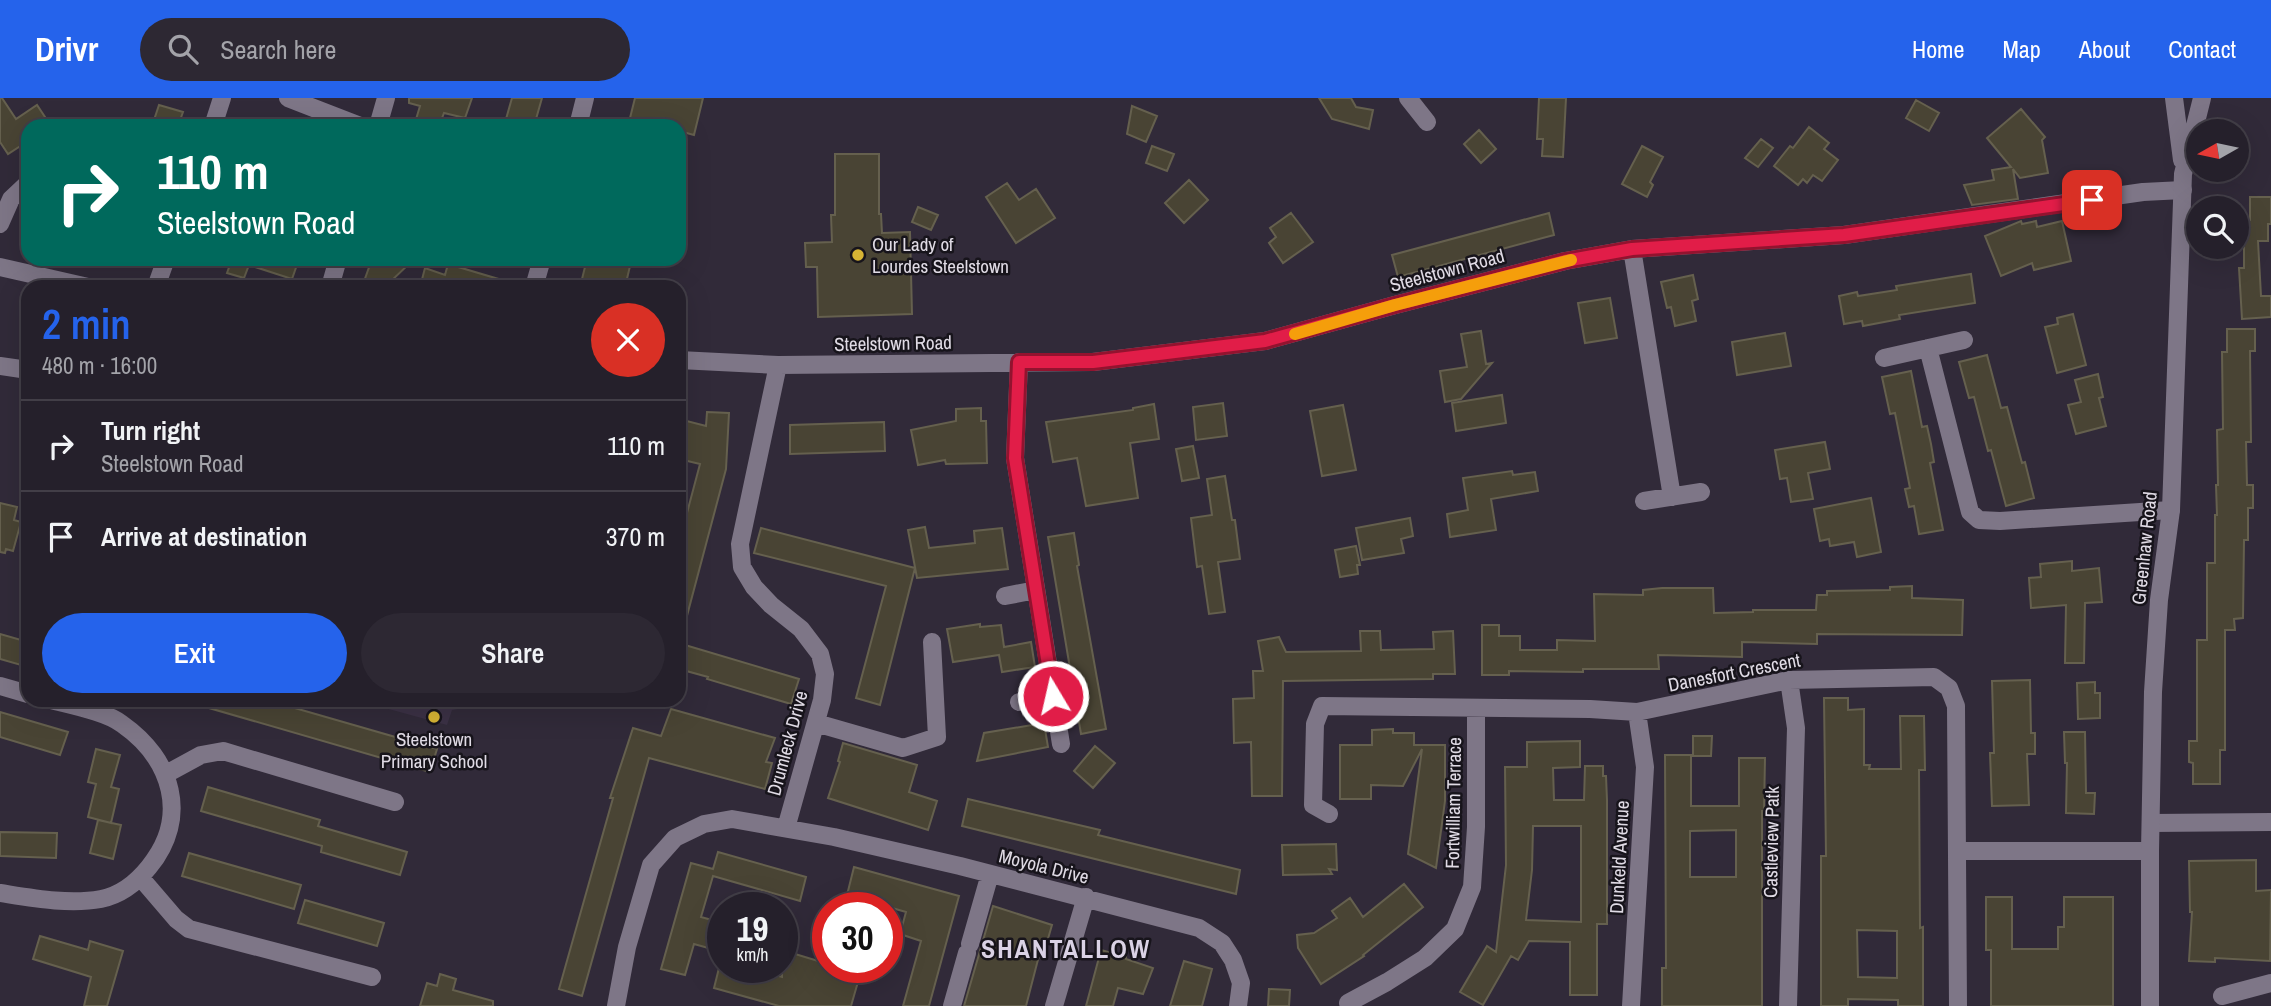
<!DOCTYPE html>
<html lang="en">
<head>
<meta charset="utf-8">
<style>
	:root { --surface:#25202b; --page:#2d2833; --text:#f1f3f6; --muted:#a3a3a9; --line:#423e47; --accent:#2563eb }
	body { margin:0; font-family:"Archivo Narrow",sans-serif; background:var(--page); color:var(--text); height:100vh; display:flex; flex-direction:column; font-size:26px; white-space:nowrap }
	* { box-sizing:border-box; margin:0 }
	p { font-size:23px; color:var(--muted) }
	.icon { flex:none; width:38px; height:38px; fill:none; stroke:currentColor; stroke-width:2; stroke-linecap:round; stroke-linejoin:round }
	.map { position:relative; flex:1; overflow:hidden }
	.panel { position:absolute; left:21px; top:182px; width:665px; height:427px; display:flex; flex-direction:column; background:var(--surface); border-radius:21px; box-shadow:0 7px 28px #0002,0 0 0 2px var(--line) }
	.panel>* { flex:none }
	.top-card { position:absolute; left:21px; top:21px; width:665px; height:147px; border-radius:21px; box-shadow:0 7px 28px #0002,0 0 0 2px var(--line); background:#00695c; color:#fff; overflow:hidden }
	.needle { width:46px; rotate:261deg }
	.buttons { position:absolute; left:2186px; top:21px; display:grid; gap:14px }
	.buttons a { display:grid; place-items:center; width:63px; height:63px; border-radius:50%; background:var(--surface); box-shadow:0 7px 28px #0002,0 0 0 2px var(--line); font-size:35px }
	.speed { position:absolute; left:707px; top:794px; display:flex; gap:14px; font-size:35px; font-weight:700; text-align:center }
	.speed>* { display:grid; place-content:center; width:91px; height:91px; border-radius:50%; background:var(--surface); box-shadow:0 7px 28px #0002,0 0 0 2px var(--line); line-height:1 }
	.speed small { font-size:18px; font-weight:400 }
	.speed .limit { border:10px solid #d22; background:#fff; color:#111 }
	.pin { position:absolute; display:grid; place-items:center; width:60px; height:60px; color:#fff; margin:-30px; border-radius:14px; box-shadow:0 4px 10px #0006 }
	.me { position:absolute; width:77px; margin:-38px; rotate:351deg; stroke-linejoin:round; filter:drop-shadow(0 0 5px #0008) }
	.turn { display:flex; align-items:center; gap:24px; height:147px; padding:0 21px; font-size:32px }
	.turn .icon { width:91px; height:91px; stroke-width:2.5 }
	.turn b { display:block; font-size:49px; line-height:60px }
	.round { display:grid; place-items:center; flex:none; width:74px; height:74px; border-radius:37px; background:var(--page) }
	.summary { display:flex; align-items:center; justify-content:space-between; height:119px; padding:0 21px }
	h1 { font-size:42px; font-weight:600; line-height:52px; color:var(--accent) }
	.cta { display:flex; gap:14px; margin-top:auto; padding:14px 21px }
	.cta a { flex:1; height:80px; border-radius:42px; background:var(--accent); color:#fff; font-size:28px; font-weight:600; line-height:80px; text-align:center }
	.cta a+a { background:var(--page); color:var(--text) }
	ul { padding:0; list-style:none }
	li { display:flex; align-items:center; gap:21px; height:91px; padding:0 21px; border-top:2px solid var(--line) }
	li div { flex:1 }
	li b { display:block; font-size:26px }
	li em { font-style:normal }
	header { display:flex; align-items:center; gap:42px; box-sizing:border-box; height:98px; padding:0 35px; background:var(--accent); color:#fff }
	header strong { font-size:33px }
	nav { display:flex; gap:38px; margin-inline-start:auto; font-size:24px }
	.search { width:490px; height:63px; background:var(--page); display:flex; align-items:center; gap:18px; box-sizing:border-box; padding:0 24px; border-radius:38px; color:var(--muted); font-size:26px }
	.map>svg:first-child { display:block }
</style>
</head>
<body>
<header>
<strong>Drivr</strong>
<div class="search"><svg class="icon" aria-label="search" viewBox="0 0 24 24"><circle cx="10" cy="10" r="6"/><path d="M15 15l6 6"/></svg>Search here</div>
<nav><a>Home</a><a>Map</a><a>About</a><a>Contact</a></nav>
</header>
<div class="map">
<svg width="2271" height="908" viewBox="0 0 2271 908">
	<rect width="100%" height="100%" fill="#312a39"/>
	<path fill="#3b3145" d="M 356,602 L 466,602 L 464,610 L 452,612 L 447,627 Z"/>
	<path fill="#494434" stroke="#65604e" stroke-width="2" fill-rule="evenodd" d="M 0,0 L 2,0 L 16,21 L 37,7 L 51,28 L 28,28 L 28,43 L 8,56 L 0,44 Z
		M 409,0 L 472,0 L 465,20 L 444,15 L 439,28 L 414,28 L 420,8 L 409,5 Z
		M 512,0 L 542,0 L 534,28 L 506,21 Z
		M 635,0 L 703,0 L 694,37 L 679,33 L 679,28 L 628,28 Z
		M 1319,0 L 1351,0 L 1356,9 L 1373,12 L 1369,31 L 1332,21 Z
		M 1539,0 L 1566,0 L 1563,59 L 1542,58 L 1543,41 L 1537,41 Z
		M 1916,2 L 1939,15 L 1929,33 L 1906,20 Z
		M 159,7 L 183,14 L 178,28 L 152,28 Z
		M 1132,8 L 1157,18 L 1146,44 L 1127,36 Z
		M 2021,11 L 2045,39 L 2042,42 L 2048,75 L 2020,80 L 2013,71 L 2018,101 L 1972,107 L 1964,87 L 1994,82 L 1992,72 L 2011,69 L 1987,40 Z
		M 1809,29 L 1829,45 L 1824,51 L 1838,62 L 1822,83 L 1813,77 L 1807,85 L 1803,81 L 1798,87 L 1774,68 L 1790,48 L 1793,50 Z
		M 1479,32 L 1496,51 L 1481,65 L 1464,46 Z
		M 1761,41 L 1773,50 L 1758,69 L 1745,60 Z
		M 1152,48 L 1174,56 L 1167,73 L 1146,65 Z
		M 1642,48 L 1663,59 L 1650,84 L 1653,87 L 1647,99 L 1622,86 Z
		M 835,56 L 879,56 L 879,116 L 881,116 L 882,135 L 910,134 L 912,216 L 818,219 L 817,169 L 806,169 L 805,145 L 832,144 L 831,117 L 835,117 Z
		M 1189,82 L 1208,102 L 1184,125 L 1165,105 Z
		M 1007,85 L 1019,102 L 1036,91 L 1055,120 L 1016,145 L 986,99 Z
		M 2250,99 L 2271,99 L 2271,126 L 2268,126 L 2268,143 L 2258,143 L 2261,198 L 2271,198 L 2271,219 L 2242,221 L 2239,170 L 2244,170 L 2244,122 L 2250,122 Z
		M 918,109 L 938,117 L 931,132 L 912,124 Z
		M 1291,115 L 1313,144 L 1283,165 L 1269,145 L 1276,139 L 1270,130 Z
		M 1549,115 L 1554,137 L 1398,179 L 1392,157 Z
		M 2021,123 L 2022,126 L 2036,123 L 2037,129 L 2062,123 L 2071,163 L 2034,172 L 2032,165 L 2001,178 L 1985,138 Z
		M 232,161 L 299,161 L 292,181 L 249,167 L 244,180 L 227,175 Z
		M 372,161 L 397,161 L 410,165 L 390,184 L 388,189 L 362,189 Z
		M 587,161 L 619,161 L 631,164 L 625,189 L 580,189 Z
		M 448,166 L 512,185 L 512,189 L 420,189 L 425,170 L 445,177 Z
		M 1971,176 L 1975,205 L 1899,217 L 1900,221 L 1863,228 L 1862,223 L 1844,226 L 1839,198 L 1857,194 L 1858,198 L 1897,192 L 1896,188 Z
		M 1693,177 L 1698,201 L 1692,203 L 1696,223 L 1675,228 L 1671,209 L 1667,210 L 1661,184 Z
		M 1610,200 L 1617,240 L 1585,245 L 1578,205 Z
		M 2073,216 L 2086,267 L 2057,275 L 2045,229 L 2058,226 L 2057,220 Z
		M 2227,231 L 2255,231 L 2255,253 L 2250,253 L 2251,344 L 2246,344 L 2247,387 L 2253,387 L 2253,410 L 2248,410 L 2248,442 L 2244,442 L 2243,520 L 2234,521 L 2235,532 L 2225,532 L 2225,652 L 2220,652 L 2220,686 L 2193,686 L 2193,665 L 2189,664 L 2189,643 L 2197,643 L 2197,542 L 2207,542 L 2207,465 L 2215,465 L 2215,417 L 2217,417 L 2216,387 L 2218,387 L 2217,332 L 2223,331 L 2222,254 L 2227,254 Z
		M 1481,233 L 1486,266 L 1492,265 L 1461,301 L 1445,304 L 1440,273 L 1467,269 L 1461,236 Z
		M 1785,235 L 1791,268 L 1737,277 L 1732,244 Z
		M 1987,257 L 2001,310 L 2007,309 L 2022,365 L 2025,364 L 2034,400 L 2006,408 L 1991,352 L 1988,353 L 1974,299 L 1969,300 L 1959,264 Z
		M 1911,273 L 1922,329 L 1927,328 L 1931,346 L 1934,364 L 1930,365 L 1943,432 L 1919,436 L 1914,408 L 1909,409 L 1905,391 L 1910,390 L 1895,315 L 1890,316 L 1882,279 Z
		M 2098,276 L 2103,299 L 2099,300 L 2106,328 L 2076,336 L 2068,307 L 2081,304 L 2075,282 Z
		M 1502,297 L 1506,325 L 1456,333 L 1452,305 Z
		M 1223,305 L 1227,338 L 1196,342 L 1193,309 Z
		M 1154,306 L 1159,341 L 1130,345 L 1138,400 L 1086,408 L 1077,360 L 1053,364 L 1046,324 L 1133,312 L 1133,310 Z
		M 1343,307 L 1356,372 L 1322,378 L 1310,313 Z
		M 981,310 L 981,323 L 986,323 L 987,365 L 946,366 L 945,362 L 918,367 L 911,332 L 956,323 L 956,311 Z
		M 707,314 L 729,315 L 726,371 L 684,529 L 679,528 L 679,445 L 700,366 L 679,361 L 679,321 L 706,328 Z
		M 884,324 L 885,353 L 790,356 L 790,327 Z
		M 1825,344 L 1830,371 L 1808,375 L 1813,401 L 1791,404 L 1787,380 L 1780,381 L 1775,352 Z
		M 1193,348 L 1199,380 L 1182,383 L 1176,351 Z
		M 1512,373 L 1513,377 L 1535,374 L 1538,393 L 1491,401 L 1496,432 L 1450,439 L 1447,416 L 1468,412 L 1463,380 Z
		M 1225,378 L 1232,422 L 1235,422 L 1240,461 L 1218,464 L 1225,514 L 1209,516 L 1202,468 L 1197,469 L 1191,420 L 1212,417 L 1207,381 Z
		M 1871,400 L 1881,454 L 1857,459 L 1854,444 L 1830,448 L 1829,441 L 1820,443 L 1814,411 Z
		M 0,405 L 17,409 L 14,422 L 21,424 L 13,453 L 6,451 L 5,455 L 0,454 Z
		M 1410,420 L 1413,438 L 1401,441 L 1404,455 L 1362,462 L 1356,430 Z
		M 925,429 L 929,450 L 975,445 L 974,433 L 1002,430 L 1008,471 L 917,480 L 908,432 Z
		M 761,430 L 915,470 L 880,607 L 856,600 L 886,488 L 754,455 Z
		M 1074,435 L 1079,467 L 1077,468 L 1106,631 L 1081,636 L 1048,439 Z
		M 1356,448 L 1360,467 L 1357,467 L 1358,476 L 1340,479 L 1335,452 Z
		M 2072,463 L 2072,473 L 2099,470 L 2102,504 L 2085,505 L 2084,565 L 2065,565 L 2066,507 L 2031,510 L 2029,480 L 2041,479 L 2040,466 Z
		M 1912,488 L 1912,500 L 1963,502 L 1962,537 L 1817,536 L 1817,546 L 1742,544 L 1742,559 L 1658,557 L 1659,571 L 1583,571 L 1583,574 L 1509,573 L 1509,577 L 1482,577 L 1482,527 L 1499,527 L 1499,538 L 1520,538 L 1520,552 L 1557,552 L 1557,542 L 1595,543 L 1594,496 L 1643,497 L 1643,492 L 1662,490 L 1713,490 L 1714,515 L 1753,514 L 1753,512 L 1816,512 L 1817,497 L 1827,497 L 1827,493 L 1890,492 L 1890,489 Z
		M 980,526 L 980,529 L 1001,527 L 1004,549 L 1031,544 L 1035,569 L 1002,574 L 999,557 L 953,564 L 947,531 Z
		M 1360,533 L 1380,533 L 1381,552 L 1434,551 L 1433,534 L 1453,533 L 1455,576 L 1433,576 L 1433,581 L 1283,583 L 1282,698 L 1252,698 L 1251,644 L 1234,645 L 1233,601 L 1254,600 L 1253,573 L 1263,573 L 1258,543 L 1279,539 L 1286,554 L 1361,553 Z
		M 0,536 L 28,544 L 28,569 L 0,561 Z
		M 685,547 L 799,581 L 791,606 L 707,581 L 708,579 L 679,571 Z
		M 2030,582 L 2031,635 L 2035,635 L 2035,656 L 2027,656 L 2029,707 L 1992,708 L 1990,655 L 1994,655 L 1992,583 Z
		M 2095,584 L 2095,595 L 2100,595 L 2100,620 L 2078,621 L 2077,585 Z
		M 1824,600 L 1848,600 L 1848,612 L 1864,611 L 1864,667 L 1870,667 L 1869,671 L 1901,671 L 1900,618 L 1924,618 L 1925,672 L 1919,672 L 1920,830 L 1923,829 L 1923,908 L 1898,908 L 1898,902 L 1848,901 L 1848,908 L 1821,908 L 1821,758 L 1826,758 ZM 1857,832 L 1897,833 L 1897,880 L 1858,879 Z
		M 196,602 L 267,602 L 437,651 L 430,674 L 195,606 Z
		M 671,611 L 775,640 L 766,664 L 772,665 L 765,691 L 649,660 L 582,898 L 559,891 L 613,700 L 610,700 L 633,630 L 661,638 Z
		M 0,614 L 68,634 L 60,657 L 0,639 Z
		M 1044,625 L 1048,649 L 977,663 L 984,635 Z
		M 1393,631 L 1393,635 L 1414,635 L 1414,647 L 1445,647 L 1445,703 L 1436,770 L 1408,756 L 1422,651 L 1403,688 L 1371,687 L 1371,701 L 1340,701 L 1340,647 L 1372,647 L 1372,632 Z
		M 2064,634 L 2085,634 L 2086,695 L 2095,695 L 2094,716 L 2066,715 L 2067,665 L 2065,665 Z
		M 1693,638 L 1712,638 L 1711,658 L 1693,658 Z
		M 1580,643 L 1580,669 L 1553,670 L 1554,702 L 1584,702 L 1585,668 L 1603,668 L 1603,678 L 1606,678 L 1607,702 L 1607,826 L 1597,826 L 1597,897 L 1570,897 L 1570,844 L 1529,843 L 1518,862 L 1511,858 L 1483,907 L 1460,894 L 1487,848 L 1496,854 L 1506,767 L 1505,669 L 1527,669 L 1527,644 ZM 1533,728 L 1581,728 L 1581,824 L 1526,822 L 1532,772 Z
		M 843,645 L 917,667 L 909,694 L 937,703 L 928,732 L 828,700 L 840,664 L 838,663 Z
		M 1095,648 L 1115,665 L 1093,690 L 1074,673 Z
		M 96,651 L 120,657 L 111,689 L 119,691 L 111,725 L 88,719 L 96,686 L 88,684 Z
		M 1665,657 L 1691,657 L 1691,708 L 1739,708 L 1739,660 L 1765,660 L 1764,713 L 1762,713 L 1762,908 L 1662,908 L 1662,870 L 1666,870 ZM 1736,732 L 1736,779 L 1690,779 L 1690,733 Z
		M 208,689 L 320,722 L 318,728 L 407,754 L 400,777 L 321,754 L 322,748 L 201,713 Z
		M 968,701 L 1100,732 L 1098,737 L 1240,772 L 1236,796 L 962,728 Z
		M 98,722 L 121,727 L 113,761 L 90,755 Z
		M 0,734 L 57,735 L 56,760 L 0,758 Z
		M 1336,746 L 1337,772 L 1329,771 L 1332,776 L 1283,777 L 1282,747 Z
		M 718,754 L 806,779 L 800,803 L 713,778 L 701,819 L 723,825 L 723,838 L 719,853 L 694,846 L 685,877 L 661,871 L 691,765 L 713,771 Z
		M 189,755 L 301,787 L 294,811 L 182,778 Z
		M 2256,762 L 2256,793 L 2271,792 L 2270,863 L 2215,860 L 2215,864 L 2189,863 L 2192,814 L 2190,814 L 2189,763 Z
		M 854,769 L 959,798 L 929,908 L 903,908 L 921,843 L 900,836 L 906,814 L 847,797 Z
		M 1404,786 L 1423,809 L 1363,857 L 1364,858 L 1321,886 L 1298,850 L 1297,837 L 1314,835 L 1337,820 L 1332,813 L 1350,800 L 1363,819 Z
		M 1986,799 L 2012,799 L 2012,851 L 2058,851 L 2058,829 L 2064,829 L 2064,799 L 2113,799 L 2113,908 L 1991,908 L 1991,852 L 1986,852 Z
		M 305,802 L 384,825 L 377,848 L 298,825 Z
		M 993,808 L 1052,827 L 1045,851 L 1041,850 L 1026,908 L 964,908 Z
		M 40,838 L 88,852 L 90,843 L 123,853 L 107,908 L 84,908 L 91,879 L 33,861 Z
		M 782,852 L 828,866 L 828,870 L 862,870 L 851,908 L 779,908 L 714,890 L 719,870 L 751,870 L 782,879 Z
		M 1101,852 L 1126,859 L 1126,861 L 1153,870 L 1143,896 L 1118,890 L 1113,908 L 1086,908 Z
		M 1184,863 L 1212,871 L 1202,908 L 1170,908 Z
		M 440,876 L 456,881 L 453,892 L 493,903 L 493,908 L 420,908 L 427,885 L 437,888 Z
		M 1269,891 L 1290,892 L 1289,908 L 1268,908 Z"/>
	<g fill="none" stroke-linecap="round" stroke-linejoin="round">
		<path stroke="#7e7687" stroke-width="18" d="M 288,0 L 360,28
			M 1408,0 L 1427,24
			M 213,28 L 222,0
			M 378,28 L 386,0
			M 578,28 L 585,0
			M 0,126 L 11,101 L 28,85
			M 1632,151 L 1672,399
			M 0,169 L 88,189
			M 156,189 L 166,161
			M 330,189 L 338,161
			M 534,189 L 542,161
			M 1928,250 L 1970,414 L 1979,422 L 2000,423 L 2171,412
			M 1884,260 L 1964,242
			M 679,262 L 778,267 L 1093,264 L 1265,243 L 1395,207 L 1565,163 L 1632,151 L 1844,137 L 2143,94 L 2183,92
			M 1019,264 L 1015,360 L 1061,646
			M 778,267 L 740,446 L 742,469 L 754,489 L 771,507 L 801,531 L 820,556 L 825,576 L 822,602 L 786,730
			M 0,268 L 28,272
			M 1644,403 L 1701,394
			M 1005,498 L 1036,492
			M 0,588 L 28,596
			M 1019,604 L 1053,598
			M 816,625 L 903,650 L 937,639 L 932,544
			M 166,676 L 201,657 L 223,653 L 395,704
			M 1329,716 L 1313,707 L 1315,626 L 1322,608 L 1590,611 L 1637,614 L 1789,582 L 1934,579 L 1949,590 L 1956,608 L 1958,908
			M 2151,725 L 2271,724
			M 1958,753 L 2150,753
			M 140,779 L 176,821 L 189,831 L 372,879
			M 0,795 C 32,800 69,807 101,801 C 121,797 137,784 149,769 C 190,719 172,661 122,626 C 107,614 70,607 51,602
			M 970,846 L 990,776
			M 2222,898 L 2271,885
			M 616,908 L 627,849 L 651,767 L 675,740 L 704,726 L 732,721 L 834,739 L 960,768 L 1199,830 L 1222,845 L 1233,862 L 1241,885 L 1238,908
			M 952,908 L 967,855
			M 1054,908 L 1086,799
			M 1349,908 L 1348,905 L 1387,884 L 1425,860 L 1455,831 L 1472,789 L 1476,729 L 1476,611
			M 1631,908 L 1645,669 L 1637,614
			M 1788,908 L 1796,630 L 1789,582"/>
		<path stroke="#7e7687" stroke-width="18" d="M 2174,0 L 2182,62
			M 2150,908 L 2150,753 L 2153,594 L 2159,502 L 2171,412 L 2183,76 L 2202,0"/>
	</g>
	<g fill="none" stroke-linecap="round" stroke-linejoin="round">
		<defs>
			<path id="route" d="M 1053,598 L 1015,360 L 1019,264 L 1093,264 L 1265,243 L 1395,207 L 1565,163 L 1632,151 L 1844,137 L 2092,102"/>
		</defs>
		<use href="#route" stroke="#92132f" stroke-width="18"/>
		<use href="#route" stroke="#e11d48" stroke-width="12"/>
		<path stroke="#f59e0b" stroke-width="12" d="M 1295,236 L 1395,207 L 1571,162"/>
	</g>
	<g fill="#d7b434" stroke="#17141b" stroke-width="2.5">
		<circle cx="858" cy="157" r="7"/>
		<circle cx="434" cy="619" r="7"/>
	</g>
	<g text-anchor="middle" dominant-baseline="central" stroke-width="5" stroke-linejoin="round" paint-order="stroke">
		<g font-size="19" fill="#e0dbe5" stroke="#17141b" text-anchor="start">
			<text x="872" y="146">Our Lady of<tspan x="872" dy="22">Lourdes Steelstown</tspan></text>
			<text x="434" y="641" text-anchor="middle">Steelstown<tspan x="434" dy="22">Primary School</tspan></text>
		</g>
		<g font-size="19" fill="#e0dbe5" stroke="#17141b">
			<text transform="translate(1447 172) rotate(-15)">Steelstown Road</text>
			<text transform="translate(893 245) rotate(-1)">Steelstown Road</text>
			<text transform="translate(2144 450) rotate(-84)">Greenhaw Road</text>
			<text transform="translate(1734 574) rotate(-11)">Danesfort Crescent</text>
			<text transform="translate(787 645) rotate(-75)">Drumleck Drive</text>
			<text transform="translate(1453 705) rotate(-89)">Fortwilliam Terrace</text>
			<text transform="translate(1771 744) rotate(-89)">Castleview Patk</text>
			<text transform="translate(1619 759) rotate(-87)">Dunkeld Avenue</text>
			<text transform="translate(1044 768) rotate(14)">Moyola Drive</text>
		</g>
		<g font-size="26" font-weight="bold" letter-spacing="2" fill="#dad2e5" stroke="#17141b">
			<text x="1066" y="850">SHANTALLOW</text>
		</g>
	</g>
</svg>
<div class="buttons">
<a><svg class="needle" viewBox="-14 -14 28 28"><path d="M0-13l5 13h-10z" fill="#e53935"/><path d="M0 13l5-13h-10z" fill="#a3a3a9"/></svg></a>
<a><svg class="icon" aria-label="search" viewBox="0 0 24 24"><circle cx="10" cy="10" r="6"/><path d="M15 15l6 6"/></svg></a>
</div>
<div class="speed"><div>19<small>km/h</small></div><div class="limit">30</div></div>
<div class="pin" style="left:2092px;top:102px;background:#d93025"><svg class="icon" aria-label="arrive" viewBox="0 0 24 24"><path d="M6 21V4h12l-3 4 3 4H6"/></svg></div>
<svg class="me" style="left:1053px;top:598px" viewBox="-20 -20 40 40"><circle r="17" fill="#e11d48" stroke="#fff" stroke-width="3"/><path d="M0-11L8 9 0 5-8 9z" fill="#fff"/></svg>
<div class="top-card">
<div class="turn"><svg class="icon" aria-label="right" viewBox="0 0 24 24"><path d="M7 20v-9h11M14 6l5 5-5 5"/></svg><div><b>110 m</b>Steelstown Road</div></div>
</div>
<section class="panel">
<div class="summary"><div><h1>2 min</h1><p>480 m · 16:00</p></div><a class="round" style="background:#d93025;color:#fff"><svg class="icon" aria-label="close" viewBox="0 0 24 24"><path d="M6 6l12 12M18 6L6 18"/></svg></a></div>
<ul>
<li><svg class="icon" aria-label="right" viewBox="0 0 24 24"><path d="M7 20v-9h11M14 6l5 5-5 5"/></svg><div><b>Turn right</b><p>Steelstown Road</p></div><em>110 m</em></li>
<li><svg class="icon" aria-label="arrive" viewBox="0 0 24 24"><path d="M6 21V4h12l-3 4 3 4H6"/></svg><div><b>Arrive at destination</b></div><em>370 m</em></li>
</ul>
<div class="cta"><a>Exit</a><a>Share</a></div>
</section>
</div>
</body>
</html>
